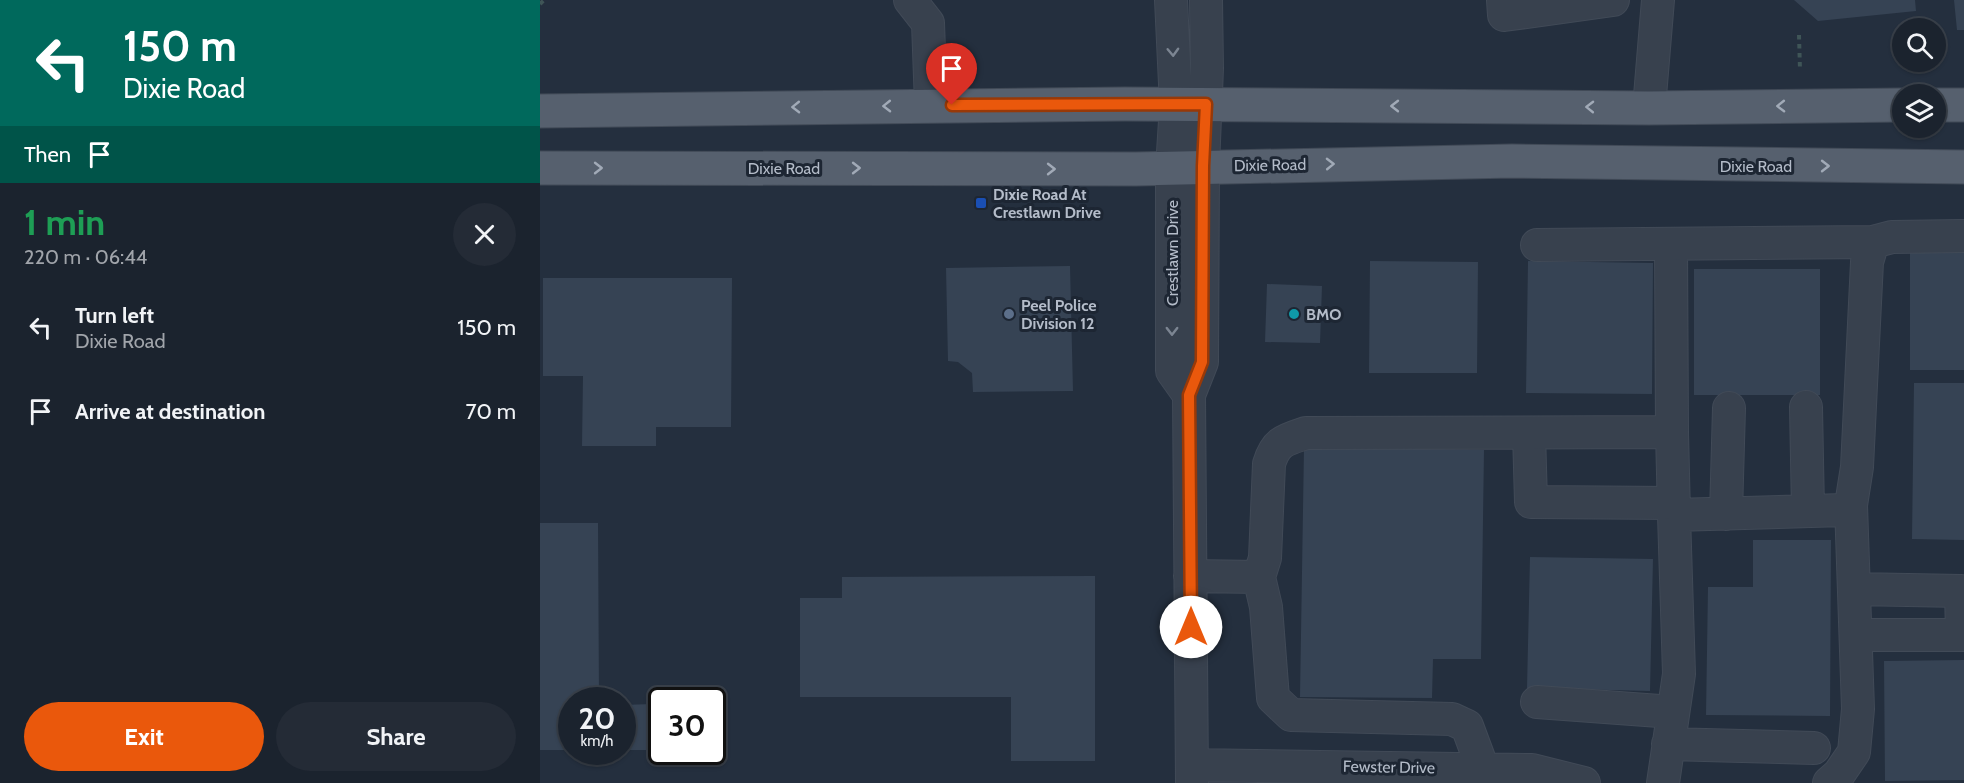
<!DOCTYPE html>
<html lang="en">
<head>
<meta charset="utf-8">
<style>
	:root { --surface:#1b232e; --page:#242b36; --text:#f1f3f6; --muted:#a0a4aa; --line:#39404a; --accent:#ea580c }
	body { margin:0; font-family:Cabin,sans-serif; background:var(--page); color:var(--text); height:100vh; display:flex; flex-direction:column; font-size:22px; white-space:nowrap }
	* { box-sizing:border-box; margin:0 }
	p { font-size:20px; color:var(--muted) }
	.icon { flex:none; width:33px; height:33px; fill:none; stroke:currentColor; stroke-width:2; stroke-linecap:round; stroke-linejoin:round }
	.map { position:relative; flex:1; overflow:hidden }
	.sheet { display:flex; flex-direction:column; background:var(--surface); width:540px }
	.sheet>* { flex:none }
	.hud { background:#00695c; color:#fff; overflow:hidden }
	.fabs { position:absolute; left:1352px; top:18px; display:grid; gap:12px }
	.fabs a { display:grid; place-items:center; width:54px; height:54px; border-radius:50%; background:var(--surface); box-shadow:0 2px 4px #0004,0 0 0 2px var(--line); font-size:30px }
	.speed { position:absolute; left:18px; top:687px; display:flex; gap:12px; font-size:30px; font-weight:700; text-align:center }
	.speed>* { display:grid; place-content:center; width:78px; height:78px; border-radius:50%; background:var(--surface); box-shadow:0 2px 4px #0004,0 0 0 2px var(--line); line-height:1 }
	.speed small { font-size:15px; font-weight:400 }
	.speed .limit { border:3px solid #111; border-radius:9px; background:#fff; color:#111 }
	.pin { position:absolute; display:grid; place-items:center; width:51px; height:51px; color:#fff; margin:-62px -26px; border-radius:50% 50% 50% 0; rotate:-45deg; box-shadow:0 0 6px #0007 }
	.pin .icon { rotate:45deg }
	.me { position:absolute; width:66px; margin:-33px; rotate:0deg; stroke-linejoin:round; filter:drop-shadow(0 0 4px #0008) }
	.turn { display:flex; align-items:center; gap:21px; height:126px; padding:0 24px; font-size:27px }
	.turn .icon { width:78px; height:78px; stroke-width:2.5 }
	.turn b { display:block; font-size:42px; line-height:51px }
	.then { display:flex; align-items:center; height:57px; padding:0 24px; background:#0003; gap:12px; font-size:22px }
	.round { display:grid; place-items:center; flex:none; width:63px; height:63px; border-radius:32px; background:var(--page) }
	.headline { display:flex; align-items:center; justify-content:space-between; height:102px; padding:0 24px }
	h1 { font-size:36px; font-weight:700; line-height:45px; color:#1e9e55 }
	.primary-button { display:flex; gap:12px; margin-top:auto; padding:12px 24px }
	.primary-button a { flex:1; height:69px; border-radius:36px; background:var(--accent); color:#fff; font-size:24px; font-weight:700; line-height:69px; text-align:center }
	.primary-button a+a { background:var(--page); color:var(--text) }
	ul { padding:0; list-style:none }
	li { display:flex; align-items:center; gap:18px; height:84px; padding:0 24px }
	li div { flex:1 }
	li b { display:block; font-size:22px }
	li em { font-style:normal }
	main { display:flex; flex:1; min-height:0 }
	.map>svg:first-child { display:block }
</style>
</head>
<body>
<main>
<section class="sheet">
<div class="hud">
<div class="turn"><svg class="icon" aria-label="left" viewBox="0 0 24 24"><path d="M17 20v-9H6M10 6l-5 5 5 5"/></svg><div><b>150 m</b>Dixie Road</div></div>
<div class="then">Then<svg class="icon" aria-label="arrive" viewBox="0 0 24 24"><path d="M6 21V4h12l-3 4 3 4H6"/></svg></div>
</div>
<div class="headline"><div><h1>1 min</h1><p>220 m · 06:44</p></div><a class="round"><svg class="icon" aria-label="close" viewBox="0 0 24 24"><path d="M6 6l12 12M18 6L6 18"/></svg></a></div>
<ul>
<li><svg class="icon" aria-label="left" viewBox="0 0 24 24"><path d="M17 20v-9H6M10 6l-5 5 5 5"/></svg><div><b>Turn left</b><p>Dixie Road</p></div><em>150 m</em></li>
<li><svg class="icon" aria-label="arrive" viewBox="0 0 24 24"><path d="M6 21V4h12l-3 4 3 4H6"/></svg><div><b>Arrive at destination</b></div><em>70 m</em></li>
</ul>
<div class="primary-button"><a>Exit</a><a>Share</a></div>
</section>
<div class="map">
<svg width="1424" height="783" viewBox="0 0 1424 783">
	<rect width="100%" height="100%" fill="#242f3e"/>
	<path fill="#364354" d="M 1254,0 L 1375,0 L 1376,11 L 1278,21 Z
		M 1414,0 L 1424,0 L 1424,30 L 1417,30 Z
		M 1370,249 L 1424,249 L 1424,370 L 1370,370 Z
		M 830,261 L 938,262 L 937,373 L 829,373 Z
		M 988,261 L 1113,263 L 1112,394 L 986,393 Z
		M 530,266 L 533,391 L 433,392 L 432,373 L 418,362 L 408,361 L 406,268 Z
		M 1154,269 L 1280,269 L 1280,395 L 1154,395 Z
		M 3,278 L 192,278 L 191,427 L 116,427 L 116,446 L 42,446 L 43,376 L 3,376 Z
		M 727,284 L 782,286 L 780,343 L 725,342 Z
		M 1374,383 L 1424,383 L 1424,540 L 1372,539 Z
		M 764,447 L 944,450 L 941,659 L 893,659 L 892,698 L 760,697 Z
		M 0,523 L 58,523 L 59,700 L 32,700 L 32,750 L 0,750 Z
		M 1213,540 L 1291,540 L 1290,716 L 1166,715 L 1168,587 L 1213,587 Z
		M 990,557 L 1113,559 L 1110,691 L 987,688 Z
		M 555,576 L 555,761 L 471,761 L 471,697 L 260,697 L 260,598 L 302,598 L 302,577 Z
		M 1424,660 L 1424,780 L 1345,781 L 1344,661 Z
		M 113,704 L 113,750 L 82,750 L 82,705 Z"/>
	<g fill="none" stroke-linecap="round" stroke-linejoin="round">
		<defs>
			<path id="minor" d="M 370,0 L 388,23 L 391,105
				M 631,0 L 636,105 L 632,168 L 632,371 L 649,395
				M 963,0 L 964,15 L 1073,0
				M 1109,108 L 1118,0
				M 1131,244 L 1132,432
				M 997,245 L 1333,242
				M 1266,407 L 1268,511
				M 989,433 L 991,502 L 1134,503
				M 1186,514 L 1189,408
				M 650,576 L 719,577 L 725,558 L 729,464 C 736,441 745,440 766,433 L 1132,432 L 1134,515 L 1304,510 L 1311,505 L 1317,467 L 1327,262 L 1333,242 L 1352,237 L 1424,236
				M 719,577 L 726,607 L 733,698 L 751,715 L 912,719 L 927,726 L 943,769
				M 1314,589 L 1421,591 L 1422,635 L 1316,635
				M 997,702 L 1133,712
				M 1128,744 L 1274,748
				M 652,765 L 992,770 L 1044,783
				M 652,783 L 649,395 L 662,362 L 663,166 L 667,68 L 666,0
				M 1123,783 L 1139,674 L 1134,515
				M 1289,783 L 1299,774 L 1314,752 L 1318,709 L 1311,505"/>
			<path id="major" d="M 1395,105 L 1424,105
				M 0,111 L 585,104 L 1109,108 L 1362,105
				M 0,168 L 596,169 L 972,161 L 1424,167"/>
		</defs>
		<use href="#minor" stroke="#414a57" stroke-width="34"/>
		<use href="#major" stroke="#414a57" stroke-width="35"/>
		<path stroke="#3f5557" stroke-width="4" stroke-dasharray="4.5 4.5" stroke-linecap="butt" d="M 0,4 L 4,0
			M 1259,35 L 1260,70"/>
		<use href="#minor" stroke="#38414e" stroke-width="32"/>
		<use href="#major" stroke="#56606e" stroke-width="33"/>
	</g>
	<defs><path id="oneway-chevron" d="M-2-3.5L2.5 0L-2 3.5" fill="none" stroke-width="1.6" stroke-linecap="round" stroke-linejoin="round" transform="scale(1.5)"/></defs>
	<g stroke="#7c8592">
		<use href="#oneway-chevron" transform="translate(633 52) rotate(88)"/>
		<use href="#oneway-chevron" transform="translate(632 331) rotate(90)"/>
	</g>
	<g stroke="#a1aab7">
		<use href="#oneway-chevron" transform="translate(347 106) rotate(179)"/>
		<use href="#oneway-chevron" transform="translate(855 106) rotate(-180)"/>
		<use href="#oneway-chevron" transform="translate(1241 106) rotate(179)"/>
		<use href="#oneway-chevron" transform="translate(256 107) rotate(179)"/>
		<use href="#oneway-chevron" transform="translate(1050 107) rotate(-179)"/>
		<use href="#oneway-chevron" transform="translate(790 164) rotate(-1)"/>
		<use href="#oneway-chevron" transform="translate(1285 166)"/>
		<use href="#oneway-chevron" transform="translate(58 168)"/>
		<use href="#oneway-chevron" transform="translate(316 168)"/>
		<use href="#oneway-chevron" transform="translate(511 169)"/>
	</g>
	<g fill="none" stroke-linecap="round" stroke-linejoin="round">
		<defs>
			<path id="route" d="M 412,105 L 666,104 L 663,166 L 662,362 L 649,395 L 651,627"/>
		</defs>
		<use href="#route" stroke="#983908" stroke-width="15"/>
		<use href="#route" stroke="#ea580c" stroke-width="10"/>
	</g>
	<rect fill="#1a4fb4" stroke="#1d2633" stroke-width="2" x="435" y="197" width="12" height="12" rx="3"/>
	<circle fill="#5c6f8a" stroke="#1d2633" stroke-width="2" cx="469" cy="314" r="6"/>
	<circle fill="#0f9aa8" stroke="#1d2633" stroke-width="2" cx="754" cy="314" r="6"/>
	<g text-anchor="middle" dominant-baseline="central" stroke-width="6" stroke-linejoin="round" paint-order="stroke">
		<g font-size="16" fill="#b4bcc9" stroke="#1d2633">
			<text transform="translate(730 165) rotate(-1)">Dixie Road</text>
			<text x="1216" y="166">Dixie Road</text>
			<text x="244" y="168">Dixie Road</text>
			<text transform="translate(632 253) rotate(-90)">Crestlawn Drive</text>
			<text transform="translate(849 767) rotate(1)">Fewster Drive</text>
		</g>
		<g font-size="16" font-weight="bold" fill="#b4bcc9" stroke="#1d2633" text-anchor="start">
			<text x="453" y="194">Dixie Road At<tspan x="453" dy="18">Crestlawn Drive</tspan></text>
			<text x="481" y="305">Peel Police<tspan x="481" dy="18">Division 12</tspan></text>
			<text x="766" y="314">BMO</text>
		</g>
	</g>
</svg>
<div class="fabs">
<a><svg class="icon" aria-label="search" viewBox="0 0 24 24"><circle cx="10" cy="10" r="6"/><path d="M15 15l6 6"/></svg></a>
<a><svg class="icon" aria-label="layers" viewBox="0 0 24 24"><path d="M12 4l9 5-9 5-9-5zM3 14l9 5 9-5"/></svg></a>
</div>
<div class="speed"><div>20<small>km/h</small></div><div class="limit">30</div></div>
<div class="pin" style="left:412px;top:105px;background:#d93025"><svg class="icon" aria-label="arrive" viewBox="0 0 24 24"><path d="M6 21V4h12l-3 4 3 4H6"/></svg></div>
<svg class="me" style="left:651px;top:627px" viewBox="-20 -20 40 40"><circle r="19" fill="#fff"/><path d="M0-13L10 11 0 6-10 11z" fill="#ea580c"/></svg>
</div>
</main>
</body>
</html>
